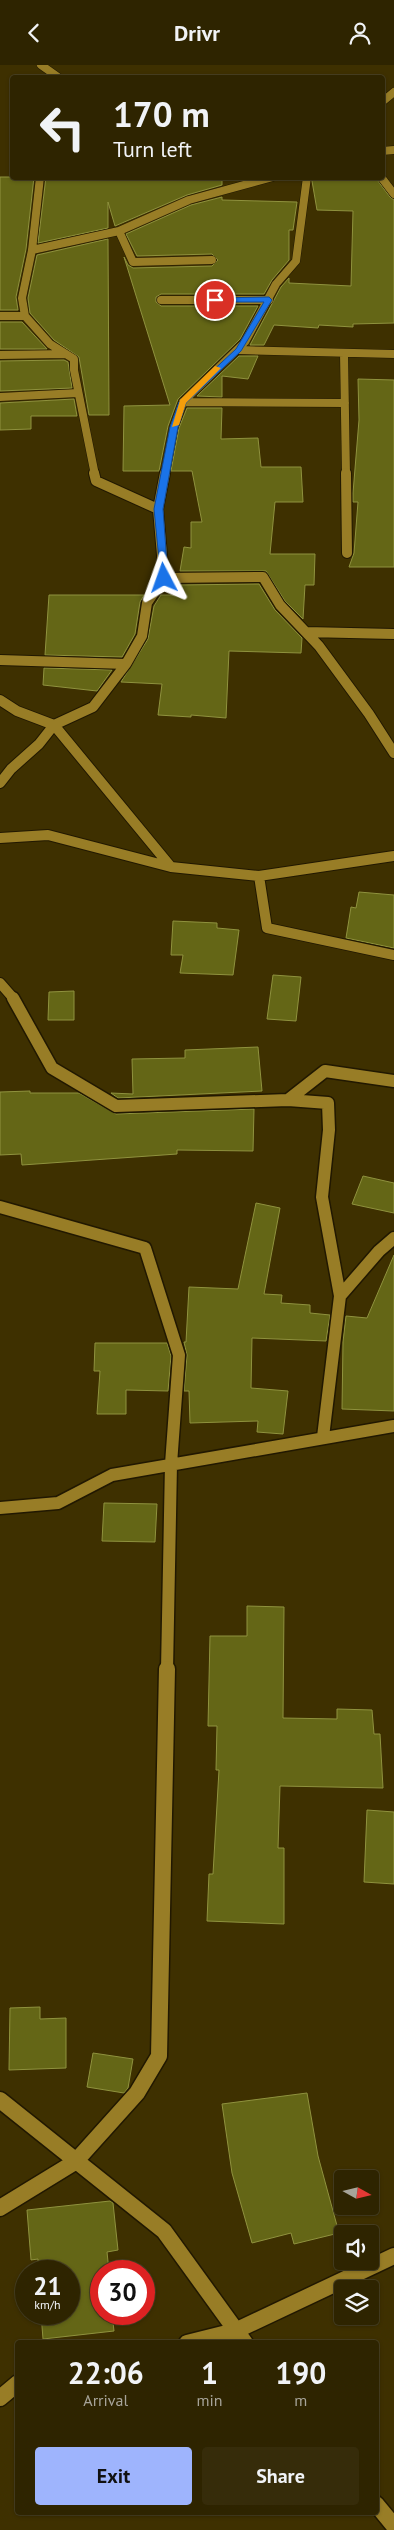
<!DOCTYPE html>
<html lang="en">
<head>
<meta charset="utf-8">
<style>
	:root { --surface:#2e2400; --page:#362c0a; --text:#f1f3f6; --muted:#a7a499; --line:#494122; --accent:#9eb4fd }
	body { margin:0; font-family:"PT Sans",sans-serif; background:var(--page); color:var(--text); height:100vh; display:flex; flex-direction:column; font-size:19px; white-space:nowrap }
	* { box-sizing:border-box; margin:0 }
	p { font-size:16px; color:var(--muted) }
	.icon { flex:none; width:28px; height:28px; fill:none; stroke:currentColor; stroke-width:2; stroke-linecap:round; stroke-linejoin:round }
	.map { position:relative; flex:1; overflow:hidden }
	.side { position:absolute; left:15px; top:2275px; width:364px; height:175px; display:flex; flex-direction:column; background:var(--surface); border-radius:5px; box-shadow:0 1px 4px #0004,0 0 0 1px var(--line) }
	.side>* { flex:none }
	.top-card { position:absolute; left:10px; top:10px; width:375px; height:105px; border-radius:5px; box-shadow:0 1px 4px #0004,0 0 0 1px var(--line); background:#2e2400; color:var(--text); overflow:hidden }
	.needle { width:32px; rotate:98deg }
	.controls { position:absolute; left:334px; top:2105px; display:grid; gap:10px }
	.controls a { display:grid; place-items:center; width:45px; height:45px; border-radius:5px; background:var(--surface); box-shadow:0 1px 4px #0004,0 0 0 1px var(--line); font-size:25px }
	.speed { position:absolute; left:15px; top:2195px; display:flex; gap:10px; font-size:25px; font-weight:700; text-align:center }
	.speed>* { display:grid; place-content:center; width:65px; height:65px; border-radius:50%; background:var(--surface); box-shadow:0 1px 4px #0004,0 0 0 1px var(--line); line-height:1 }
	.speed small { font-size:12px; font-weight:400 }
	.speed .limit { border:8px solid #d22; background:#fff; color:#111 }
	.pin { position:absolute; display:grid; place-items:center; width:42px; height:42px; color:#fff; margin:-21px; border:2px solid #fff; border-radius:50%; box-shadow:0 1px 5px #0007 }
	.me { position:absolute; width:55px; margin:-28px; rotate:356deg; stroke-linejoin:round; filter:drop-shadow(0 0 4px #0008) }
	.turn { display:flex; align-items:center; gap:18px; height:105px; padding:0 20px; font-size:22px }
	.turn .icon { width:65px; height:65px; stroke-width:2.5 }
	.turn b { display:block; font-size:35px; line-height:42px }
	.eta { display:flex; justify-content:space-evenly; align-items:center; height:85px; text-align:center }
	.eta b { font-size:30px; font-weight:700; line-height:35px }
	.primary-button { display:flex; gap:10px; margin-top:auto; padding:10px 20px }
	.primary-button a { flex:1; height:58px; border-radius:5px; background:var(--accent); color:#111; font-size:20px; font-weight:700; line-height:58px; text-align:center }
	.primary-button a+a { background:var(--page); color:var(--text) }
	header { display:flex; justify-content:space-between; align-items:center; height:65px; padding:0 20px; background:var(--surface); font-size:22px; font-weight:700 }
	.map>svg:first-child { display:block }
</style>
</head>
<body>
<header><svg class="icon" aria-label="back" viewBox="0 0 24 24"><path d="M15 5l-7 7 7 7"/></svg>Drivr<svg class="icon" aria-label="person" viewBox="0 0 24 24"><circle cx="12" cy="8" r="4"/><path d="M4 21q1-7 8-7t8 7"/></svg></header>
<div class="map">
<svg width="394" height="2465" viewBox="0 0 394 2465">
	<rect width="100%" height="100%" fill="#3e3000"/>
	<path fill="#646616" stroke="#8f923e" d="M 0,112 L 34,112 L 26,184 L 16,232 L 18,245 L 0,245 Z
		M 46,112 L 222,112 L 222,120 L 187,130 L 115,161 L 108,137 L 108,163 L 38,178 Z
		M 334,112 L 375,112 L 390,132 L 394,135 L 394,258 L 353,259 L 353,262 L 319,260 L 318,263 L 274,260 L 264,280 L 250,280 L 281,222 L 289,213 L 289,218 L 351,221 L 353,146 L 317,145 L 312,116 L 312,114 Z
		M 222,132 L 222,135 L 297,137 L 293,165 L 289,165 L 289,195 L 272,215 L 264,229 L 161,229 L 156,232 L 156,237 L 161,241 L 258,241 L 240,274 L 178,334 L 168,361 L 159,406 L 123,406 L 124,341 L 170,340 L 124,192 L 128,200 L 133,203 L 212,201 L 218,195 L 212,189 L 137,191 L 126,169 L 191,140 Z
		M 108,174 L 109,350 L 89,350 L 79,292 L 54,275 L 30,248 L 28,233 L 37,190 Z
		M 0,257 L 22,257 L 47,284 L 0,284 Z
		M 239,291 L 258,291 L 248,314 L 222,311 L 222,332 L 197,331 Z
		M 64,295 L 68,297 L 72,323 L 0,326 L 0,296 Z
		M 358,314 L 394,315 L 394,502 L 349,502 L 354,488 L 358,437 L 353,437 L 353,428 L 359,355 Z
		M 74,334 L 77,351 L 31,351 L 31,364 L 0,365 L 0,338 Z
		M 187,343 L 222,343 L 221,374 L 258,373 L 261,402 L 301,402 L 303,437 L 275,437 L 270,489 L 315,489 L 314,520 L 305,520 L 303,554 L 285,536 L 266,506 L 180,506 L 184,482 L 191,483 L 191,457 L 202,457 L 192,406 L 171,406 L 179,363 Z
		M 259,519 L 275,545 L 302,573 L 301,588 L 229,586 L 226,653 L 191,650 L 191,652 L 158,650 L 162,619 L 121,617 L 148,574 L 154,541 L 161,530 L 176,530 L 177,520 Z
		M 49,530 L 144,530 L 140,537 L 135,569 L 122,592 L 45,590 Z
		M 44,603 L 112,605 L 97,626 L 43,620 Z
		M 359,827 L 394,830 L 394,883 L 346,873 L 351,842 L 356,843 Z
		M 173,856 L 217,858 L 217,863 L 239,865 L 233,910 L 180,908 L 183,890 L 171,890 Z
		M 273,910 L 301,912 L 296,956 L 267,954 Z
		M 74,926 L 74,955 L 48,955 L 49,927 Z
		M 258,982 L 262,1026 L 118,1033 L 111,1028 L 133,1029 L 132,994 L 185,993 L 185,985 Z
		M 30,1026 L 30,1028 L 79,1028 L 116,1049 L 254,1044 L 253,1086 L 177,1085 L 177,1089 L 22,1100 L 21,1089 L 0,1090 L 0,1027 Z
		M 363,1111 L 394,1118 L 394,1148 L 352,1139 Z
		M 256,1138 L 280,1143 L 264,1229 L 282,1230 L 281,1238 L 310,1240 L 310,1248 L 330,1250 L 326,1276 L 252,1273 L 251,1323 L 288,1326 L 283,1369 L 257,1367 L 258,1356 L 190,1358 L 189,1326 L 184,1326 L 187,1290 L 184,1277 L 186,1277 L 189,1222 L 238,1224 Z
		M 394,1190 L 394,1346 L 342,1344 L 343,1277 L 346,1251 L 367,1253 Z
		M 95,1278 L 167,1278 L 171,1291 L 168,1326 L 126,1325 L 126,1349 L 97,1349 L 100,1306 L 94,1306 Z
		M 104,1438 L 157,1439 L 155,1477 L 102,1476 Z
		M 247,1541 L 284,1542 L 283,1653 L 337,1654 L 337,1644 L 372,1645 L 374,1669 L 380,1669 L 383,1723 L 280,1721 L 278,1783 L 284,1783 L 284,1859 L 207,1856 L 209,1809 L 213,1809 L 219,1705 L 216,1705 L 217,1661 L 208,1661 L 210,1571 L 247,1571 Z
		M 367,1745 L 394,1747 L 394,1819 L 364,1817 Z
		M 40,1942 L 40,1954 L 66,1953 L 66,2003 L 9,2005 L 10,1943 Z
		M 93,1988 L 133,1994 L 128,2023 L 124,2028 L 87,2022 Z
		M 307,2028 L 318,2091 L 339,2168 L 294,2179 L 291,2168 L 252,2178 L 232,2108 L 222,2039 Z
		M 110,2136 L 113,2138 L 118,2185 L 107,2187 L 109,2206 L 101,2206 L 101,2249 L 112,2249 L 114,2266 L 43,2274 L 41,2249 L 69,2249 L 69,2206 L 38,2206 L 38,2194 L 31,2195 L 27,2145 Z"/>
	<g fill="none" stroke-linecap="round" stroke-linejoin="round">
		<defs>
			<path id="minor-far3" d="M 41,0 L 58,12
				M 382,37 L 394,27
				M 382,86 L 394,85
				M 40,112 L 32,185 L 22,233 L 25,251 L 50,279 L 74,294 L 74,305 L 95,410
				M 381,112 L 394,129
				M 119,166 L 133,197 L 212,195
				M 32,185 L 119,166 L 189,135 L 273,112
				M 161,235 L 269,235
				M 0,251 L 25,251
				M 239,285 L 394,289
				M 344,288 L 346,410
				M 0,290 L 66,289
				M 0,332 L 78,328
				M 183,337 L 345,338
				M 165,410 L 174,362 L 183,337 L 245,277 L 276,219 L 296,196 L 307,112"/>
			<path id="minor-far2" d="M 94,408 L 96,416 L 158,444
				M 346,408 L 347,488
				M 164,513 L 263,512 L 280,540 L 319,581 L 369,649 L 394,688
				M 306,567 L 394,569
				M 0,595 L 126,599 L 142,571 L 147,538 L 164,513 L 158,444 L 165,408
				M 0,635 L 17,646 L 54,660 L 171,802
				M 0,718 L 11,704 L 39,679 L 54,660 L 93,642 L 126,599
				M 0,773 L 48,770 L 171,802 L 259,811 L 394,791
				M 259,811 L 267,863 L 394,890
				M 0,918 L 14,934"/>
			<path id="minor-far1" d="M 13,933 L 52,1003 L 116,1041 L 288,1035 L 328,1038 L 329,1065 L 322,1132 L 340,1231 L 323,1372
				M 288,1035 L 325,1006 L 394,1016
				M 0,1142 L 145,1183 L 179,1290 L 171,1399 L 167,1605
				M 340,1231 L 379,1186 L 394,1173
				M 0,1443 L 58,1438 L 112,1410 L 394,1361"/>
			<path id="minor" d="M 0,2035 L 164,2166 L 245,2278
				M 0,2143 L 75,2097 L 137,2028 L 159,1991 L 167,1604
				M 187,2278 L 235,2266 L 394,2191
				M 0,2333 L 18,2318
				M 376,2439 L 394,2461"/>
		</defs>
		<use href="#minor-far3" stroke="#211801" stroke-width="9"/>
		<use href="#minor-far2" stroke="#211801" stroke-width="12"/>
		<use href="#minor-far1" stroke="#211801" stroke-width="15"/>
		<use href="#minor" stroke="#211801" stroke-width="19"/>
		<use href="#minor-far3" stroke="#987d26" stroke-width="8"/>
		<use href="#minor-far2" stroke="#987d26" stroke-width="10"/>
		<use href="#minor-far1" stroke="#987d26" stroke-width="12"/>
		<use href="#minor" stroke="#987d26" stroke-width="16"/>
	</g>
	<path fill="#1a73e8" stroke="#114b97" d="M 269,232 L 272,235 L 241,286 L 186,338 L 178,362 L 163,444 L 168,513 L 161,515 L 154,444 L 170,362 L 179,337 L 236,284 L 264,237 L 215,237 L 211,235 L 215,233 Z"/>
	<path fill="#f59e0b" d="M 215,301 L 221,303 L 186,338 L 179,360 L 172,362 L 180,335 Z"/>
</svg>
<div class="controls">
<a><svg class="needle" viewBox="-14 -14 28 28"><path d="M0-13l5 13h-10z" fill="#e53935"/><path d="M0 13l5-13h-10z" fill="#a7a499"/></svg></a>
<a><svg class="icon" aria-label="sound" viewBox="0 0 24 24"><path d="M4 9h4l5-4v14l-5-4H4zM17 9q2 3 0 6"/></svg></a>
<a><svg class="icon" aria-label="layers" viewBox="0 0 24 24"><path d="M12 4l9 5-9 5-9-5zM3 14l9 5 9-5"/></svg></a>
</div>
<div class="speed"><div>21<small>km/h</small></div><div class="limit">30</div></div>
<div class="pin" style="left:215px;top:235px;background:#d93025"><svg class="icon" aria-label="arrive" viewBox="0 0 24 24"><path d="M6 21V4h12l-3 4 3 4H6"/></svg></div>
<svg class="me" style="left:164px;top:513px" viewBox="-20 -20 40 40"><path d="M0-17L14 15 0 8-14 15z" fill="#1a73e8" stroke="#fff" stroke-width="4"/></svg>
<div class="top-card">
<div class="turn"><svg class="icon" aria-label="left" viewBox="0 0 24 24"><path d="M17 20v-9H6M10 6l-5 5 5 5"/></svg><div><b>170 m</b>Turn left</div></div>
</div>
<section class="side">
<div class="eta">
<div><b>22:06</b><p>Arrival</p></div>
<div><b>1</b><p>min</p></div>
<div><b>190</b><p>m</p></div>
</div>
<div class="primary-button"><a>Exit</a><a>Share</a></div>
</section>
</div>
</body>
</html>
